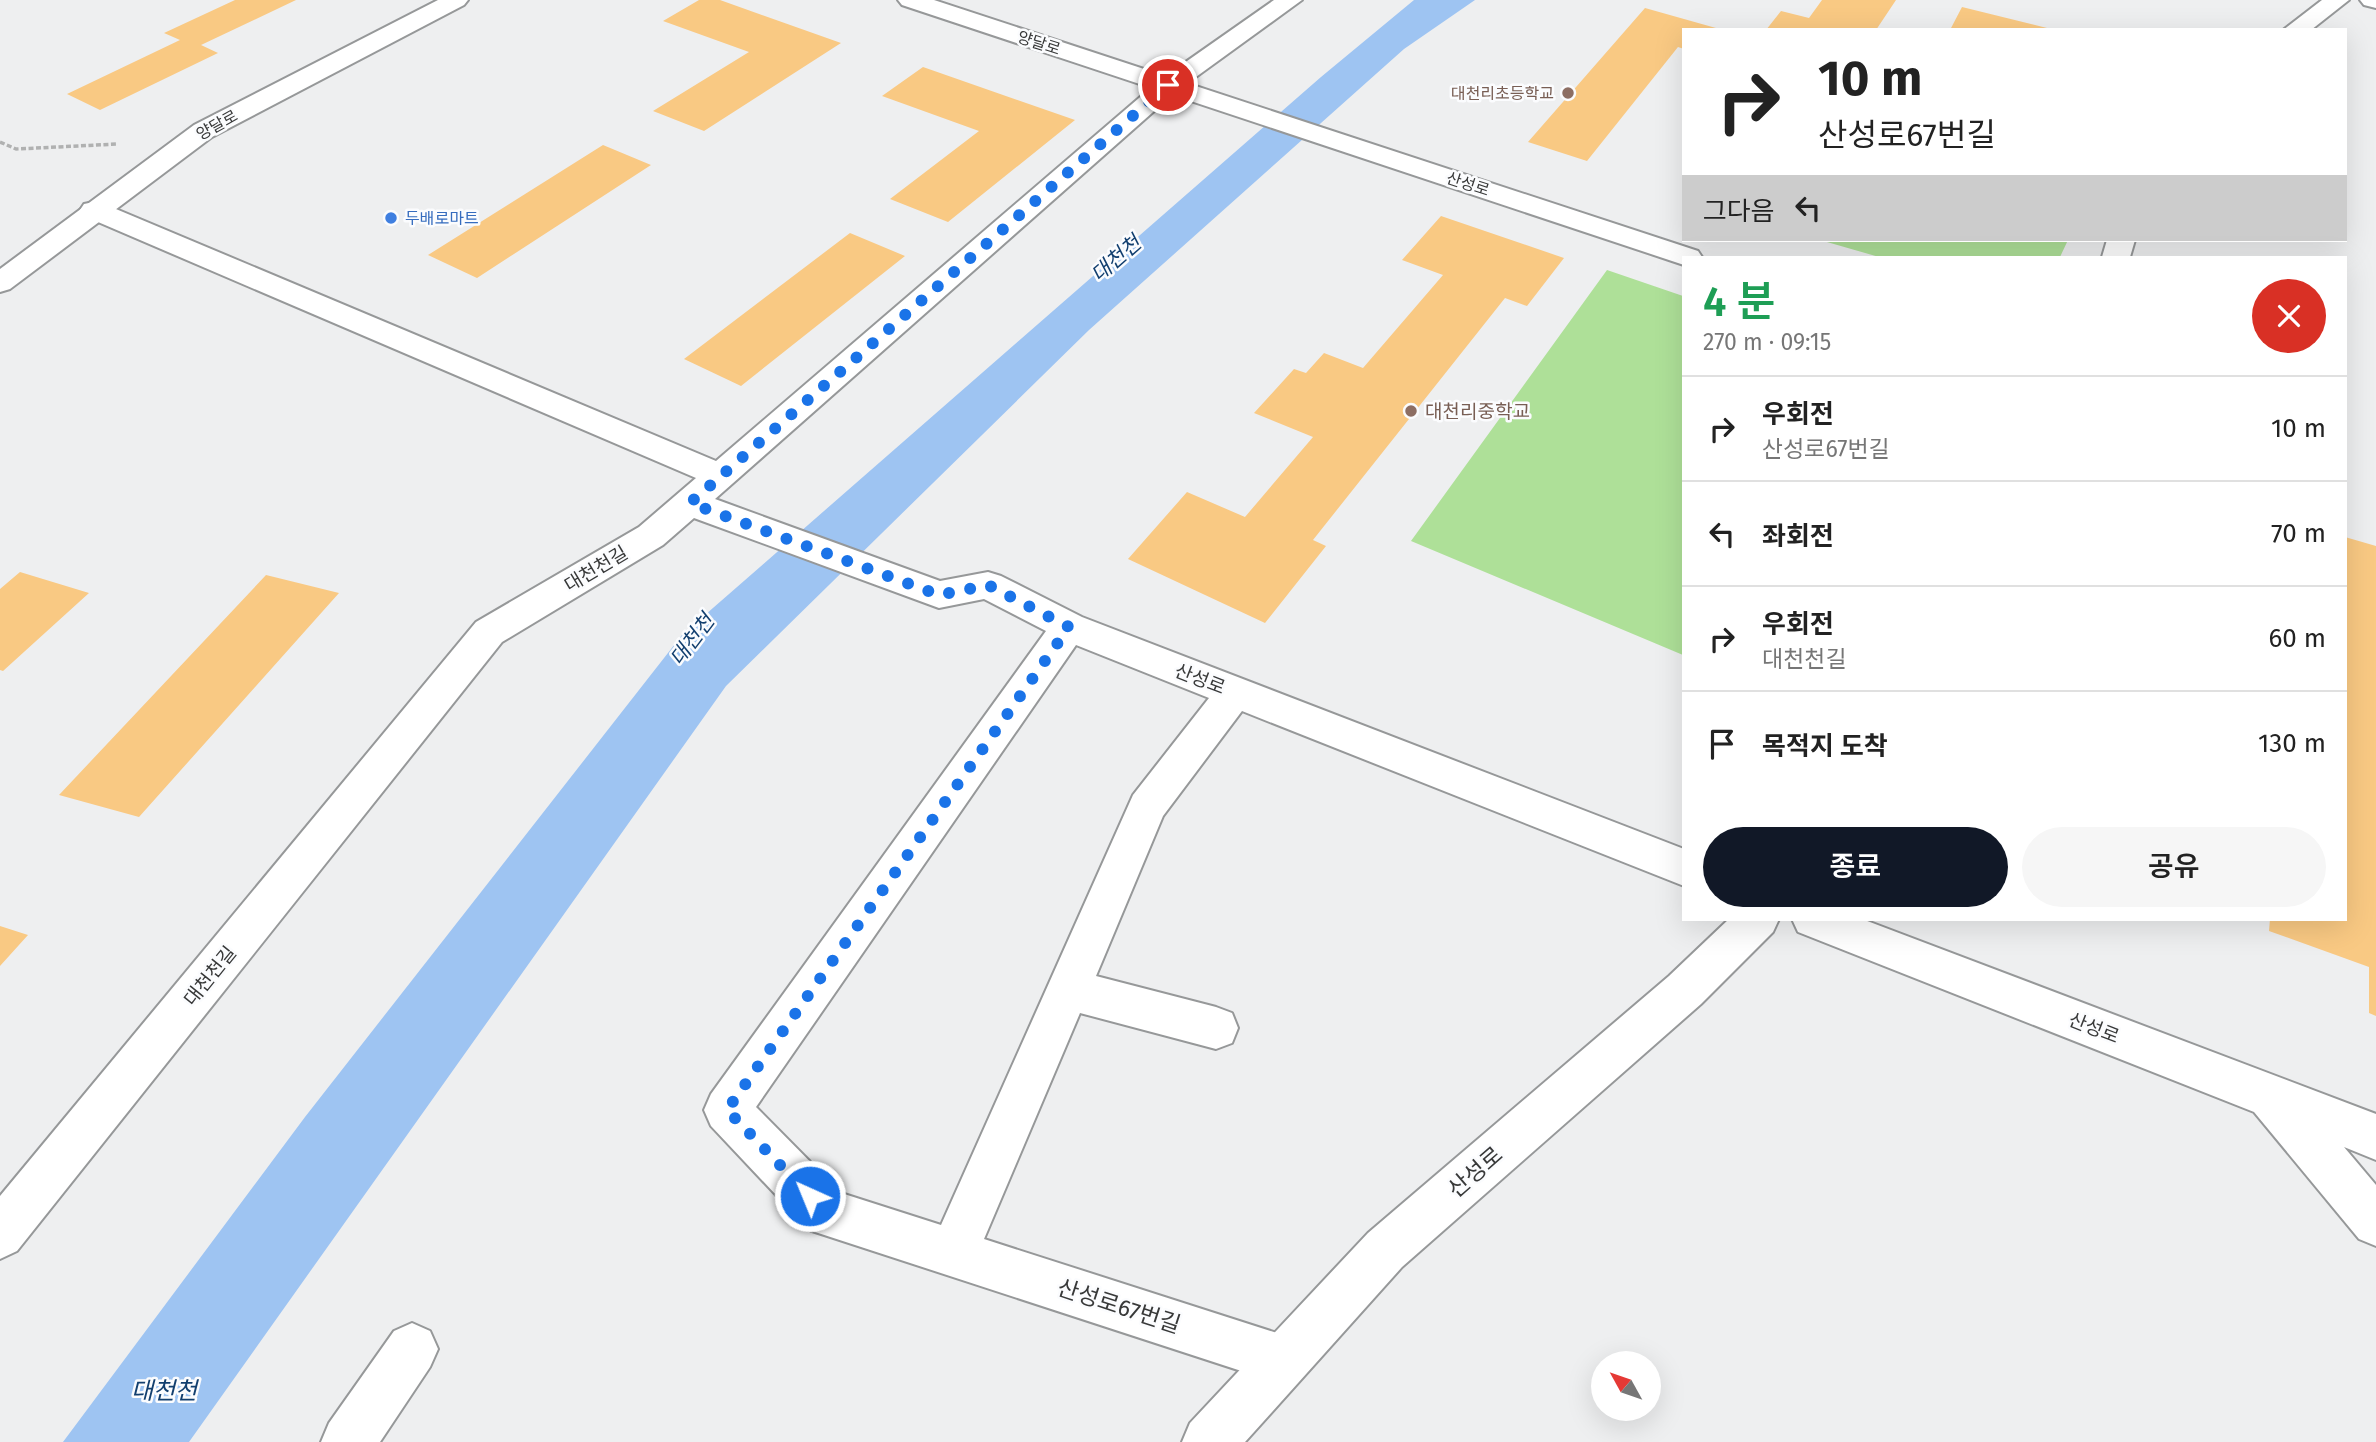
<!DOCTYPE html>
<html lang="ko">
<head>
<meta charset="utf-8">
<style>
	:root { --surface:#fff; --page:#f6f6f6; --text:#222; --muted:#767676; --line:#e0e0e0; --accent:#111827 }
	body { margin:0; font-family:"Fira Sans","Noto Sans KR",sans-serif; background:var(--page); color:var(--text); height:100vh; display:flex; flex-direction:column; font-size:26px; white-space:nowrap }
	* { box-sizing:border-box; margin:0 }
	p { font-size:23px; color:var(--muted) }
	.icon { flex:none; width:38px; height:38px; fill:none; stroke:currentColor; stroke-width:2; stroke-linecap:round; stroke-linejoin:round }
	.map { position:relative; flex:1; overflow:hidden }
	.sheet { position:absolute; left:1682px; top:256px; width:665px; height:665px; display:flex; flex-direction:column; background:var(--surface); border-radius:0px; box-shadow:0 7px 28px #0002 }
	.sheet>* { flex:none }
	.banner { position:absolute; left:1682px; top:28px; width:665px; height:214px; border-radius:0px; box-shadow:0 7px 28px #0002; background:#fff; color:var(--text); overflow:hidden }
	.needle { width:46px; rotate:310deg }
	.tools { position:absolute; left:1591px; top:1351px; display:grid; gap:14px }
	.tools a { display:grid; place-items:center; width:70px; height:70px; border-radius:50%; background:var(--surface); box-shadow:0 7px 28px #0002; font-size:35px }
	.pin { position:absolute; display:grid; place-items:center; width:60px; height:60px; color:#fff; margin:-30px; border:4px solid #fff; border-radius:50%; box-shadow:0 2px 7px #0007 }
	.me { position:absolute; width:77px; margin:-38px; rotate:316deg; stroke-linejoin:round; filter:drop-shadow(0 0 5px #0008) }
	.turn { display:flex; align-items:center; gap:24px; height:147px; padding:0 21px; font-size:32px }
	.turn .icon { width:91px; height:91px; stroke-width:2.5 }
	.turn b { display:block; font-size:49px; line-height:60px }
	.then { display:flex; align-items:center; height:66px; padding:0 21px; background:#0003; gap:14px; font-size:26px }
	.round { display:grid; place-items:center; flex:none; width:74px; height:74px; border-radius:37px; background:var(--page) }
	.headline { display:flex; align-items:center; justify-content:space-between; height:119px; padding:0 21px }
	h1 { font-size:42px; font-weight:600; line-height:52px; color:#1e9e55 }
	.cta { display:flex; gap:14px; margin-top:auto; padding:14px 21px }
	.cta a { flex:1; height:80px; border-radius:42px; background:var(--accent); color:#fff; font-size:28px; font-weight:600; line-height:80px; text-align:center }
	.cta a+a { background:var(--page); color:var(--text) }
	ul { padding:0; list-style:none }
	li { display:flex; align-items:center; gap:21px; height:105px; padding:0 21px; border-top:2px solid var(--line) }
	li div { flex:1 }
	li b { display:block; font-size:26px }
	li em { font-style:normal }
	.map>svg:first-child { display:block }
</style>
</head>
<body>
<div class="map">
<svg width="2376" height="1442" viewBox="0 0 2376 1442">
	<rect width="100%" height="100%" fill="#eeeff0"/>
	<path fill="#aee098" d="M 1820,240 L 2068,240 L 2060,257 L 1879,257 Z
		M 1607,270 L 1683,296 L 1683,655 L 1411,541 Z"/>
	<path fill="#9ec4f2" d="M 1414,0 L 1475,0 L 1404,49 L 1089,330 L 726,686 L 189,1442 L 63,1442 L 305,1117 L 682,635 L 1321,77 Z"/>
	<path fill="#f9c983" d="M 235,0 L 296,0 L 201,45 L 218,53 L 100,110 L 67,94 L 180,40 L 164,33 Z
		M 699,0 L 720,0 L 841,43 L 704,131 L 653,111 L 749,52 L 663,21 Z
		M 1822,0 L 1896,0 L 1876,30 L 1766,30 L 1781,11 L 1809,18 Z
		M 1962,7 L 2051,29 L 2051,30 L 1950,30 Z
		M 1645,8 L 1723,30 L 1684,30 L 1684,49 L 1678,47 L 1587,161 L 1528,142 Z
		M 923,67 L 1075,120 L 948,222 L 890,199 L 979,131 L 882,96 Z
		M 603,145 L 651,165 L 477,278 L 428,255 Z
		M 1441,216 L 1564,258 L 1527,306 L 1505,298 L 1313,540 L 1326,546 L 1265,623 L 1128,559 L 1187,492 L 1245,517 L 1313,437 L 1254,413 L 1294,369 L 1306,373 L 1324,353 L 1363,368 L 1443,275 L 1402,260 Z
		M 850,233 L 905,256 L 741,386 L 684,359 Z
		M 2345,537 L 2376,546 L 2376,1016 L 2369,1013 L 2369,967 L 2269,931 L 2270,919 L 2345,919 Z
		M 20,572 L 89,593 L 3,671 L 0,670 L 0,589 Z
		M 266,575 L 339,593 L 139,817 L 59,795 Z
		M 0,926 L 28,935 L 0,966 Z"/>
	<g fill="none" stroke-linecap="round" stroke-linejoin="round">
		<defs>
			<path id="minor" d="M 1274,0 L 1302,0 L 1178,90 L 715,499 L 940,581 L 988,572 L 1001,576 L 1082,617 L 1684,849 L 1684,886 L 1242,711 L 1163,816 L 1096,976 L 1216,1007 L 1232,1013 L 1238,1028 L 1232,1043 L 1216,1049 L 1080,1013 L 984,1239 L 1302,1341 L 1310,1359 L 1302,1377 L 1284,1385 L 809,1230 L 711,1126 L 704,1110 L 711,1094 L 1046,631 L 984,599 L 939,608 L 694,518 L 663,545 L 502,642 L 17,1251 L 0,1259 L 0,1196 L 476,622 L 639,527 L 696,478 L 84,216 L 80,210 L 84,204 L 94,202 L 104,204 L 716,461 L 1160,80 ZM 1076,645 L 1209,698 L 1133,795 L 941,1225 L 841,1193 L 756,1107 Z
				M 1792,919 L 1862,919 L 2376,1114 L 2376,1160 L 2344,1147 L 2376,1185 L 2376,1246 L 2359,1239 L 2254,1112 L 1798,932 Z
				M 412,1323 L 430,1331 L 438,1349 L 430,1367 L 380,1442 L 321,1442 L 329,1423 L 394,1331 Z"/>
			<path id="major" d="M 438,0 L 468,0 L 464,5 L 212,137 L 10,289 L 0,292 L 0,269 L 194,125 Z
				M 898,0 L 934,0 L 1698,251 L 1702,257 L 1684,257 L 1684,265 L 1678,263 L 902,5 Z
				M 2322,0 L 2349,0 L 2311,30 L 2283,30 Z
				M 2360,0 L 2376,0 L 2376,8 L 2364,5 Z
				M 2107,240 L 2135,240 L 2130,257 L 2102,257 Z
				M 1729,919 L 1779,919 L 1773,932 L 1701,1004 L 1402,1267 L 1245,1442 L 1182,1442 L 1190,1423 L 1368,1233 L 1669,976 Z"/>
		</defs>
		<use href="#minor" stroke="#969899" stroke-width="4"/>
		<use href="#major" stroke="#969899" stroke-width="4"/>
		<path stroke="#b0b1b1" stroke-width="3.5" stroke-dasharray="5 2.5" stroke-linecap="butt" d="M 0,142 L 16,149 L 117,144"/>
		<use href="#minor" fill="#fff" fill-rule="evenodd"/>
		<use href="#major" fill="#fff" fill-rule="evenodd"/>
	</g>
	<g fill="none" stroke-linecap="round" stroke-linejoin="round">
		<path stroke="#1a73e8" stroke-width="12" stroke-dasharray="0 21.6" d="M 810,1196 L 727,1110 L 1069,627 L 988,585 L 939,595 L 690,503 L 1168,85"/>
	</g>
	<g fill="#8d6e63" stroke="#fbfcfe" stroke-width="2.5">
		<circle cx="1568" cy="93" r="7"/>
		<circle cx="1411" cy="411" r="7"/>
	</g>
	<circle fill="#3f7fe0" stroke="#fbfcfe" stroke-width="2.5" cx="391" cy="218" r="7"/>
	<g text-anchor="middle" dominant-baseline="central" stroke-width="5" stroke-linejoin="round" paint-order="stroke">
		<g font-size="16" fill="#383939" stroke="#fbfcfe">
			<text transform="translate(1039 43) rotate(18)">양달로</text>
			<text transform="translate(217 125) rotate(-29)">양달로</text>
			<text transform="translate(1468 184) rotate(18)">산성로</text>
		</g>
		<g font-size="16" fill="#785e54" stroke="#fbfcfe" text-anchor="end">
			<text x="1554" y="93">대천리초등학교</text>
		</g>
		<g font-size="16" fill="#366cbe" stroke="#fbfcfe" text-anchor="start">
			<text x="405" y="218">두배로마트</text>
		</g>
		<g font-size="19" fill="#785e54" stroke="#fbfcfe" text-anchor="start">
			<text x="1425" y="411">대천리중학교</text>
		</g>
		<g font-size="19" fill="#383939" stroke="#fbfcfe">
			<text transform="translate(596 569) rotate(-31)">대천천길</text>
			<text transform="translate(1200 679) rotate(21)">산성로</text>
			<text transform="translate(210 976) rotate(-51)">대천천길</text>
			<text transform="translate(2094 1028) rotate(21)">산성로</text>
		</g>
		<g font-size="21" font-style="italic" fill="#123f6f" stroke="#fbfcfe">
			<text transform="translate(1116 259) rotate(-41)">대천천</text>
			<text transform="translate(692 640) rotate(-53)">대천천</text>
		</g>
		<g font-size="23" fill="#383939" stroke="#fbfcfe">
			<text transform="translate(1475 1172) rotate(-41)">산성로</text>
			<text transform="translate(1119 1306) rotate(18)">산성로67번길</text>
		</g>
		<g font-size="24" font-style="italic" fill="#123f6f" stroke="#fbfcfe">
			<text x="164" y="1391">대천천</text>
		</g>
	</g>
</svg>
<div class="tools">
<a><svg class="needle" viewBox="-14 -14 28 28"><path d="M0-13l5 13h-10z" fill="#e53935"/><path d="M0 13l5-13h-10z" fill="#767676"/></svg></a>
</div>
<div class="pin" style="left:1168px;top:85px;background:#d93025"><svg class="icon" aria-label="arrive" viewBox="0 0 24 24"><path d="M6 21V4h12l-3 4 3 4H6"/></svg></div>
<svg class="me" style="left:810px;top:1196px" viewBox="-20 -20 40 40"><circle r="17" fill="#1a73e8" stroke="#fff" stroke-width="3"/><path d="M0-11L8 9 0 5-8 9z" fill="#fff"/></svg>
<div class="banner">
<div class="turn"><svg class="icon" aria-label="right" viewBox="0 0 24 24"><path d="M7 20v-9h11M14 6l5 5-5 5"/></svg><div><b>10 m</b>산성로67번길</div></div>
<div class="then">그다음<svg class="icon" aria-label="left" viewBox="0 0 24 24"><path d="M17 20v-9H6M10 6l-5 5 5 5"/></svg></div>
</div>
<section class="sheet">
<div class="headline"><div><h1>4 분</h1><p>270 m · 09:15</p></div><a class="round" style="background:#d93025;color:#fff"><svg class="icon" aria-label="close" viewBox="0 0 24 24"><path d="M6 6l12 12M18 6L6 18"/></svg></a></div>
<ul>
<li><svg class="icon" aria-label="right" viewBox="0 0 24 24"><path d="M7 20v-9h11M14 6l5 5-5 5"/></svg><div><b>우회전</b><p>산성로67번길</p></div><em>10 m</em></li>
<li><svg class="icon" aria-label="left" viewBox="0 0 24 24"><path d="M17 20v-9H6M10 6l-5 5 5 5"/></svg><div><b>좌회전</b></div><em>70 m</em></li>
<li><svg class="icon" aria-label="right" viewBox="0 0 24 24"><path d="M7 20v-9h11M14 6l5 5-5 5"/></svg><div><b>우회전</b><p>대천천길</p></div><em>60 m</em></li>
<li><svg class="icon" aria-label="arrive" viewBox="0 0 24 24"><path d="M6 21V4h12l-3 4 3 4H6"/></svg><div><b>목적지 도착</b></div><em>130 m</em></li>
</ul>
<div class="cta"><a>종료</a><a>공유</a></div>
</section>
</div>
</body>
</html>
